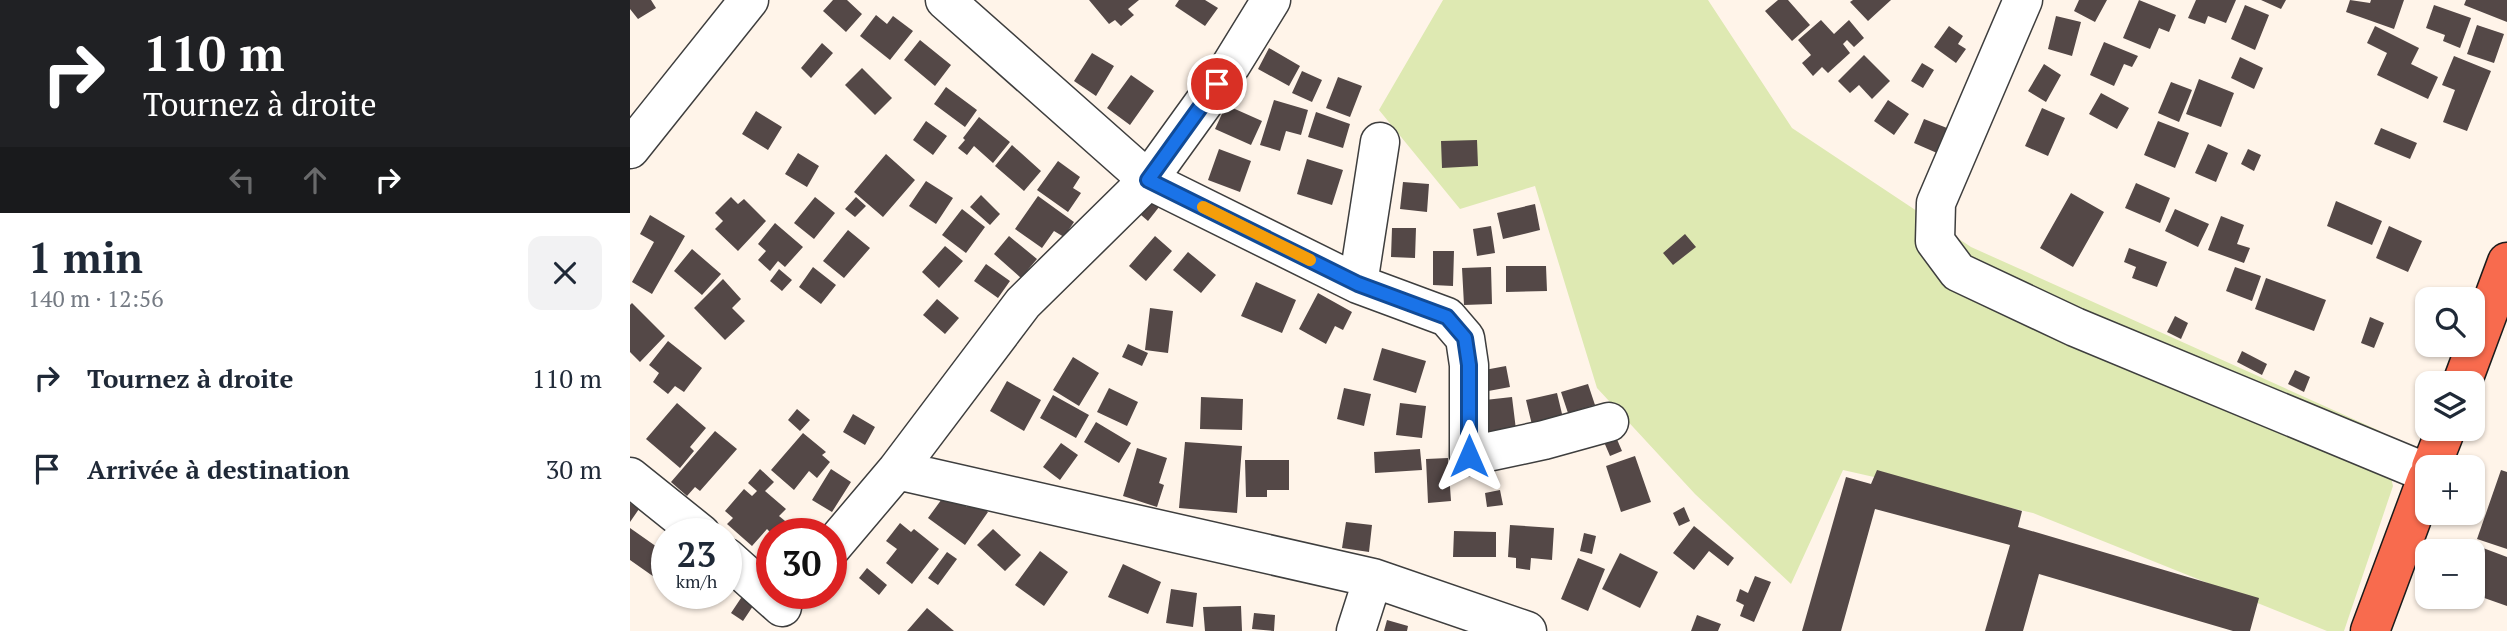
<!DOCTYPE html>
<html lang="fr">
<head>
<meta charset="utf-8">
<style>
	:root { --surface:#fff; --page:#f2f2f3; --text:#1f2937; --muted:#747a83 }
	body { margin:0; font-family:"PT Serif",serif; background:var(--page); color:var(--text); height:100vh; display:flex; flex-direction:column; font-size:26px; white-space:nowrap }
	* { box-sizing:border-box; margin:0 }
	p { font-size:23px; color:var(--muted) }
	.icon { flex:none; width:38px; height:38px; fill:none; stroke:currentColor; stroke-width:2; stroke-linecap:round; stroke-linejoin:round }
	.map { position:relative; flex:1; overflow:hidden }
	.details { display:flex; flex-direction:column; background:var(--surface); width:630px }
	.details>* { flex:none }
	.guide { background:#202124; color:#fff; overflow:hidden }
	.fabs { position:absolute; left:1785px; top:287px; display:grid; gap:14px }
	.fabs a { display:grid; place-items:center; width:70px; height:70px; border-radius:14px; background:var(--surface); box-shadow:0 2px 5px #0004; font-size:35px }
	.speed { position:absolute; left:21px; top:518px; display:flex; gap:14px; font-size:35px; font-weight:700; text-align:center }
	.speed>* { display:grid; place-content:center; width:91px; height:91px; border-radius:50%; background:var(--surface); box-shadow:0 2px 5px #0004; line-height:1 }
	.speed small { font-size:18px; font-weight:400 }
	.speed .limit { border:10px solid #d22; background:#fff; color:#111 }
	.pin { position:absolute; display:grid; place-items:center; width:60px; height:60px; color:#fff; margin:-30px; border:4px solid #fff; border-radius:50%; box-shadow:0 2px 7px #0007 }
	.me { position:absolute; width:77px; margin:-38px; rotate:0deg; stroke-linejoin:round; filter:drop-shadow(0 0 5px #0008) }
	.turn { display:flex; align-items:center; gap:24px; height:147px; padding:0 28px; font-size:32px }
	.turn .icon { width:91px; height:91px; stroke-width:2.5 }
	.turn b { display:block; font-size:49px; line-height:60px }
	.lanes { display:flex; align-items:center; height:66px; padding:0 28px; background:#0003; justify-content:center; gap:35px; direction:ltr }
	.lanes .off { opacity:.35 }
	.round { display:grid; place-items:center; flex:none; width:74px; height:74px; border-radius:14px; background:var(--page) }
	.head { display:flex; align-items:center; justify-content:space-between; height:119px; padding:0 28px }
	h1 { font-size:42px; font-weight:800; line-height:52px }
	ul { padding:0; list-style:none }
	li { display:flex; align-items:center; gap:21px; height:91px; padding:0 28px }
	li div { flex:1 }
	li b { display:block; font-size:26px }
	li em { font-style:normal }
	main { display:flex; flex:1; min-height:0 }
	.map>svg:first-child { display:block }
</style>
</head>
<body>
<main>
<section class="details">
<div class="guide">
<div class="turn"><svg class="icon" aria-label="right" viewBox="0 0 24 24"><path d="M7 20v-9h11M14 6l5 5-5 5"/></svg><div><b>110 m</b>Tournez à droite</div></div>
<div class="lanes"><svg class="icon off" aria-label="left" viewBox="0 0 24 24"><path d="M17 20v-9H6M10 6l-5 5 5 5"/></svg><svg class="icon off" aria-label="ahead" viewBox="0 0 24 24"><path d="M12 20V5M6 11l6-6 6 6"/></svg><svg class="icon" aria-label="right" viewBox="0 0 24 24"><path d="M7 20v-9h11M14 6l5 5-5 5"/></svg></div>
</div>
<div class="head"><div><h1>1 min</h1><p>140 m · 12:56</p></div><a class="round"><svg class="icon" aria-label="close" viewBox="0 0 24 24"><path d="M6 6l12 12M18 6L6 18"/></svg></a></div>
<ul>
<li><svg class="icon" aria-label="right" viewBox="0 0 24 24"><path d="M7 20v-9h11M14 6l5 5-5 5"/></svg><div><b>Tournez à droite</b></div><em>110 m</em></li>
<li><svg class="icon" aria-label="arrive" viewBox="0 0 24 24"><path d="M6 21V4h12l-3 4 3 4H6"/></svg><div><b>Arrivée à destination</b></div><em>30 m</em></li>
</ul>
</section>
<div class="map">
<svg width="1877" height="631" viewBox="0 0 1877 631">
	<rect width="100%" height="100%" fill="#fff4e9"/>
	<path fill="#dee9b2" d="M 813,0 L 1078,0 L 1162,128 L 1341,247 L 1750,431 L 1763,486 L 1714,631 L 1697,631 L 1403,513 L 1213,470 L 1161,584 L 1065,494 L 967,388 L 905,186 L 830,209 L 749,110 Z"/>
	<path fill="#544847" d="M 0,0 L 21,0 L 26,8 L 8,19 L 0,9 Z
		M 203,0 L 217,0 L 232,14 L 216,32 L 193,11 Z
		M 459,0 L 509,0 L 498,9 L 504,15 L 491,26 L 485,20 L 479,24 Z
		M 549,0 L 575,0 L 588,8 L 575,26 L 545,6 Z
		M 1148,0 L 1158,0 L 1180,25 L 1162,41 L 1135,11 Z
		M 1223,0 L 1261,0 L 1238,21 L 1220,2 Z
		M 1449,0 L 1477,0 L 1465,22 L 1444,11 Z
		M 1509,0 L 1546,15 L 1539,32 L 1529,28 L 1520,49 L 1493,38 Z
		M 1566,0 L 1606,0 L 1596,23 L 1578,16 L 1575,24 L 1558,18 Z
		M 1631,0 L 1656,0 L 1651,9 Z
		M 1720,0 L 1740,3 L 1741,0 L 1774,0 L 1764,29 L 1716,12 Z
		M 1836,0 L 1877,0 L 1877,22 L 1834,5 Z
		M 1615,5 L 1639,15 L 1625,50 L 1601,39 Z
		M 1804,5 L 1841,18 L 1830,48 L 1813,41 L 1815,35 L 1796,28 Z
		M 246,15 L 257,24 L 263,16 L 283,31 L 260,60 L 230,36 Z
		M 1426,16 L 1451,22 L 1442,56 L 1418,49 Z
		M 1191,20 L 1204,34 L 1219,20 L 1234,38 L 1224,47 L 1217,40 L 1213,44 L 1220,53 L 1198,73 L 1192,67 L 1183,76 L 1172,63 L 1181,55 L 1168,40 Z
		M 1847,25 L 1874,34 L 1864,63 L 1837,54 Z
		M 1319,26 L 1333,36 L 1328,44 L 1336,49 L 1326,63 L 1304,47 Z
		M 1745,26 L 1789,48 L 1781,64 L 1808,77 L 1798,99 L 1747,75 L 1757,53 L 1737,43 Z
		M 290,40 L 321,65 L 305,86 L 274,60 Z
		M 1474,42 L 1508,56 L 1502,67 L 1494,64 L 1484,86 L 1460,75 Z
		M 192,43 L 203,53 L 181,78 L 171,68 Z
		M 639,48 L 670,66 L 659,86 L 628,69 Z
		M 462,53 L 484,66 L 466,96 L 444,81 Z
		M 1234,55 L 1260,81 L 1242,99 L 1229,85 L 1220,93 L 1208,81 Z
		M 1824,56 L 1861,71 L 1837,131 L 1813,122 L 1825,90 L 1812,85 Z
		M 1610,57 L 1633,68 L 1624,89 L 1601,78 Z
		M 1292,63 L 1304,70 L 1293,88 L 1281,81 Z
		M 1414,64 L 1431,75 L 1416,102 L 1398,91 Z
		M 232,68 L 262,98 L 245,115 L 215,85 Z
		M 672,71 L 692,80 L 682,102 L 662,93 Z
		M 501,75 L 524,91 L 500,125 L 477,108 Z
		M 708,77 L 732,86 L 720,117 L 696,108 Z
		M 1569,79 L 1604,93 L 1591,127 L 1556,114 Z
		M 1541,82 L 1562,90 L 1549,122 L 1528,113 Z
		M 316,87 L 347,110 L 335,127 L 304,104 Z
		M 1471,93 L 1499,108 L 1487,129 L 1459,114 Z
		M 644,100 L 678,110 L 671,135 L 656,131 L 650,151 L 630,145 Z
		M 1258,100 L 1279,114 L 1264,135 L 1244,121 Z
		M 596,105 L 632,121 L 621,145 L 585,129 Z
		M 1412,108 L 1435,118 L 1418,156 L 1395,146 Z
		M 126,111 L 152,127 L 138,150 L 112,134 Z
		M 686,112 L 720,124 L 713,148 L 678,137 Z
		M 349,117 L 380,142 L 363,163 L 344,146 L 337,155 L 328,148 L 335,140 L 333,138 Z
		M 1294,119 L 1317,128 L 1307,153 L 1284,143 Z
		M 296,121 L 317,136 L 303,155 L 283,140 Z
		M 1528,121 L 1559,133 L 1545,168 L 1514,155 Z
		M 1751,128 L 1787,143 L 1780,159 L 1744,144 Z
		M 847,140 L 848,166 L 812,168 L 811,141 Z
		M 1578,144 L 1598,153 L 1586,182 L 1565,173 Z
		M 382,145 L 411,171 L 394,191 L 365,166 Z
		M 589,149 L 621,161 L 610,192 L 578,180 Z
		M 1618,149 L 1631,155 L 1624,171 L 1611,164 Z
		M 168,153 L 189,166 L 177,187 L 155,174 Z
		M 256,154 L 285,180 L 253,217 L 224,192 Z
		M 677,159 L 713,170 L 702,205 L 667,194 Z
		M 428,161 L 450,177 L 443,188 L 451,193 L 438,212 L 407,190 Z
		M 296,181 L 323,198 L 306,224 L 279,206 Z
		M 773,182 L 799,184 L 797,212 L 770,209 Z
		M 1506,183 L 1540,198 L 1530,223 L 1495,208 Z
		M 520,190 L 533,202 L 518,221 L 504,209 Z
		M 1441,193 L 1474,212 L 1443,267 L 1410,248 Z
		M 351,195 L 370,214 L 360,225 L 340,207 Z
		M 408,196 L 444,222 L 434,237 L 424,231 L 412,248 L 385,229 Z
		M 101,197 L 108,204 L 114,199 L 136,221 L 108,251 L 85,229 L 93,221 L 85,213 Z
		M 185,197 L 205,213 L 184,239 L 164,223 Z
		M 226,197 L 236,206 L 225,217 L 215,209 Z
		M 1706,201 L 1752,221 L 1742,245 L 1697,226 Z
		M 905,204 L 910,230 L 873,239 L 867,213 Z
		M 332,209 L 355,227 L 336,253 L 312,235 Z
		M 1545,209 L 1579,224 L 1568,247 L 1535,231 Z
		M 20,215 L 55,236 L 22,294 L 2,282 L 24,242 L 10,234 Z
		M 1591,216 L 1614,225 L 1607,244 L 1620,248 L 1614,263 L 1578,250 Z
		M 145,223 L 173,247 L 155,267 L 148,261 L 140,271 L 128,260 L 136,251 L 128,244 Z
		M 861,226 L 865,253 L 847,256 L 843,229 Z
		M 1759,226 L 1792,241 L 1778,272 L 1746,258 Z
		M 762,228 L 786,228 L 785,258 L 761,257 Z
		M 218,230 L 240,248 L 214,278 L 193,261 Z
		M 1055,234 L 1066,247 L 1043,265 L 1033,253 Z
		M 379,236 L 407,259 L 391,278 L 364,254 Z
		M 525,236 L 542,251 L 516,281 L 499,266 Z
		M 315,246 L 333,261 L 309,288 L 292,272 Z
		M 1499,248 L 1537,262 L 1527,287 L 1502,278 L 1506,267 L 1494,262 Z
		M 62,249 L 91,274 L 72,295 L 44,271 Z
		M 803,251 L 824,251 L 823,286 L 803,285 Z
		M 558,252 L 586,275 L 571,293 L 543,270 Z
		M 356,264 L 380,281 L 368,298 L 344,281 Z
		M 876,266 L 916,266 L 917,291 L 876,292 Z
		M 183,267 L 206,285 L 191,304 L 169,287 Z
		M 861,267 L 862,304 L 834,305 L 832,268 Z
		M 1605,267 L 1631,276 L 1622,301 L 1596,291 Z
		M 149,269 L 162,280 L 152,291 L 140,281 Z
		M 1636,278 L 1696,300 L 1684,331 L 1625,309 Z
		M 93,279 L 111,299 L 102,308 L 115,321 L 95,340 L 64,308 Z
		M 626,282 L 666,300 L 652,333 L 611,316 Z
		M 688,293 L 722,312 L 713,330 L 705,326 L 696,344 L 669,329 Z
		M 307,299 L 329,318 L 315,334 L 293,315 Z
		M 2,303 L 35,336 L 10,362 L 0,352 L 0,305 Z
		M 520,308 L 543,311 L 538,353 L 515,350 Z
		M 1545,316 L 1558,323 L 1551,339 L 1537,332 Z
		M 1740,317 L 1754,323 L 1744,348 L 1731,343 Z
		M 38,341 L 72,368 L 54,392 L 45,386 L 38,394 L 23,382 L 29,373 L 19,365 Z
		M 498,344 L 518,353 L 512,366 L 492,357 Z
		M 752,348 L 796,361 L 786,393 L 743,380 Z
		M 1612,351 L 1637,364 L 1632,375 L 1607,362 Z
		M 443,357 L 469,373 L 449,406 L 423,390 Z
		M 876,366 L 880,387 L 853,392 L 849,371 Z
		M 1665,370 L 1680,377 L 1674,392 L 1658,384 Z
		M 377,381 L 411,400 L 394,431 L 360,411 Z
		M 958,384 L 965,405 L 938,413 L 931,392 Z
		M 479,388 L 508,402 L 497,426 L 467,412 Z
		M 714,388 L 741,394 L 734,426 L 707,419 Z
		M 927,393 L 933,418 L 902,425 L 896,400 Z
		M 423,395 L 459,415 L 446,438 L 410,418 Z
		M 571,397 L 613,399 L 612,430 L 570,429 Z
		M 882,397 L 887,438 L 859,440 L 855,400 Z
		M 47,403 L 76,428 L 60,447 L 64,451 L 50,468 L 16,439 Z
		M 770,403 L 796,406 L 792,438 L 766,435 Z
		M 167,409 L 180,420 L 170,431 L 158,420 Z
		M 223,414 L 245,427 L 235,445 L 213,432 Z
		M 466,422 L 501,443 L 489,463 L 454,442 Z
		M 983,430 L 992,451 L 980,456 L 971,435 Z
		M 85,431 L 107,449 L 70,491 L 65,487 L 57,496 L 41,482 Z
		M 173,433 L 196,452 L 192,455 L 200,462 L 187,478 L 179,471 L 164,490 L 141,470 Z
		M 555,442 L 612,446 L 607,513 L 549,508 Z
		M 431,443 L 448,455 L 430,480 L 413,467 Z
		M 507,448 L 537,458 L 529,483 L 534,485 L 527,507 L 493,496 Z
		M 790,449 L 792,470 L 745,473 L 744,452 Z
		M 1005,456 L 1021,502 L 991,512 L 976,466 Z
		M 818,458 L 821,501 L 798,503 L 796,459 Z
		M 615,460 L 659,460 L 659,490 L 637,490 L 637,497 L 616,497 Z
		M 130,469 L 144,482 L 135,491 L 156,509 L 149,516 L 160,525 L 153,534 L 142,534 L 137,529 L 122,546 L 97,524 L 103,518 L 95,511 L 114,489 L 122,496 L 127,491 L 118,483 Z
		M 201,469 L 221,482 L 202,512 L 182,500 Z
		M 1247,470 L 1392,511 L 1388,527 L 1629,598 L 1620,631 L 1603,631 L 1409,574 L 1393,631 L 1355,631 L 1380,545 L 1245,509 L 1211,631 L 1172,631 L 1216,477 L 1241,484 Z
		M 1871,470 L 1877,472 L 1877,549 L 1847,539 Z
		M 870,490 L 873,505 L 857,507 L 855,493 Z
		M 317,492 L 337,507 L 342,500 L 358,512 L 335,545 L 298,518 Z
		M 0,503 L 9,509 L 0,522 Z
		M 1054,507 L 1060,521 L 1049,526 L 1043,513 Z
		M 716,522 L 742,525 L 739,552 L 712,548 Z
		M 270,523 L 281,532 L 284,529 L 309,549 L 282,584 L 256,563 L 267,549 L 256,541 Z
		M 880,525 L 924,528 L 922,560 L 901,558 L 900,570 L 886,568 L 886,558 L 878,557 Z
		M 1064,526 L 1104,558 L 1098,566 L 1079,551 L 1064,570 L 1043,553 Z
		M 0,528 L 37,554 L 37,565 L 27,579 L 0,560 Z
		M 363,529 L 391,555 L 375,571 L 347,545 Z
		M 824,531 L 866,532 L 866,557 L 823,557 Z
		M 954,533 L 966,536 L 962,554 L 950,551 Z
		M 1845,545 L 1877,557 L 1877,606 L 1843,594 L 1843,553 Z
		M 142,550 L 142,568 L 133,560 Z
		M 410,551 L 438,572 L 414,606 L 385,585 Z
		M 317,552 L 327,559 L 308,585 L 298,578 Z
		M 990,553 L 1028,572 L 1010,608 L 972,589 Z
		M 948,558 L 975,569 L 958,611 L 931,599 Z
		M 493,564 L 531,582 L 518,614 L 478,597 Z
		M 237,568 L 257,585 L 249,595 L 229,578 Z
		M 1125,576 L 1141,582 L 1124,622 L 1110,616 L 1114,605 L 1106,601 L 1110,589 L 1118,593 Z
		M 541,589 L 567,593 L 563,627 L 536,623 Z
		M 113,595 L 125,603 L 113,621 L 101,613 Z
		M 611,606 L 612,631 L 575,631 L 573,607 Z
		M 297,608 L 324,631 L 277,631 Z
		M 624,613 L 645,615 L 644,631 L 622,629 Z
		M 1067,615 L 1091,624 L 1088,631 L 1061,631 Z
		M 757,620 L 778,626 L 777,631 L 754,631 Z"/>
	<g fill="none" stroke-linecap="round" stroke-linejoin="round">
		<defs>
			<path id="minor" d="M 315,0 L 518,180 L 728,284 L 817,317 L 835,338 L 839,365 L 839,456 L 914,440 L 979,422
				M 1393,0 L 1306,203 L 1305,241 L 1328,272 L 1445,327 L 1797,473
				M 0,149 L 119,0
				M 728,284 L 750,142
				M 267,470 L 743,578 L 897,631
				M 0,477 L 71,534
				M 201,548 L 267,470 L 393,303 L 518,180 L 601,65 L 641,0
				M 96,557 L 152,607
				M 726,631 L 743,578"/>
			<path id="highway" d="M 1832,383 L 1877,262
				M 1801,467 L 1816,429
				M 1740,631 L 1797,478"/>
		</defs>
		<use href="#minor" stroke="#3e3e3e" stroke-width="41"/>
		<use href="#highway" stroke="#1c1c1c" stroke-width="41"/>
		<use href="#minor" stroke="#fff" stroke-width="38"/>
		<use href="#highway" stroke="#f86b4e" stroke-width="38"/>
	</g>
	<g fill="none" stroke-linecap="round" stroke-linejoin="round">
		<defs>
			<path id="route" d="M 587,84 L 518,180 L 728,284 L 817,317 L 835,338 L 839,365 L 839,456"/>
		</defs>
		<use href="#route" stroke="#114b97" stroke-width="18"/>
		<use href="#route" stroke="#1a73e8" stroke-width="12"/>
		<path stroke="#f59e0b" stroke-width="12" d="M 573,207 L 680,260"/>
	</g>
</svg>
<div class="fabs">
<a><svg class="icon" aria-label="search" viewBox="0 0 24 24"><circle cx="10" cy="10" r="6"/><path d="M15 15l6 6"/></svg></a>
<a><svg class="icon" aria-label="layers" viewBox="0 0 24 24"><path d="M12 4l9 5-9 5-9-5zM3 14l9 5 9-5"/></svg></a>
<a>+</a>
<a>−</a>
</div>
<div class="speed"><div>23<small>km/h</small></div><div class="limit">30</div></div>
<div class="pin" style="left:587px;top:84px;background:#d93025"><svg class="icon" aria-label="arrive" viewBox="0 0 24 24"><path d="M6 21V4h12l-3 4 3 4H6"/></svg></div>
<svg class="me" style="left:839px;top:456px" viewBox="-20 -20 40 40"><path d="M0-17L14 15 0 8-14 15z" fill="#1a73e8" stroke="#fff" stroke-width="4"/></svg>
</div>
</main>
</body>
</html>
